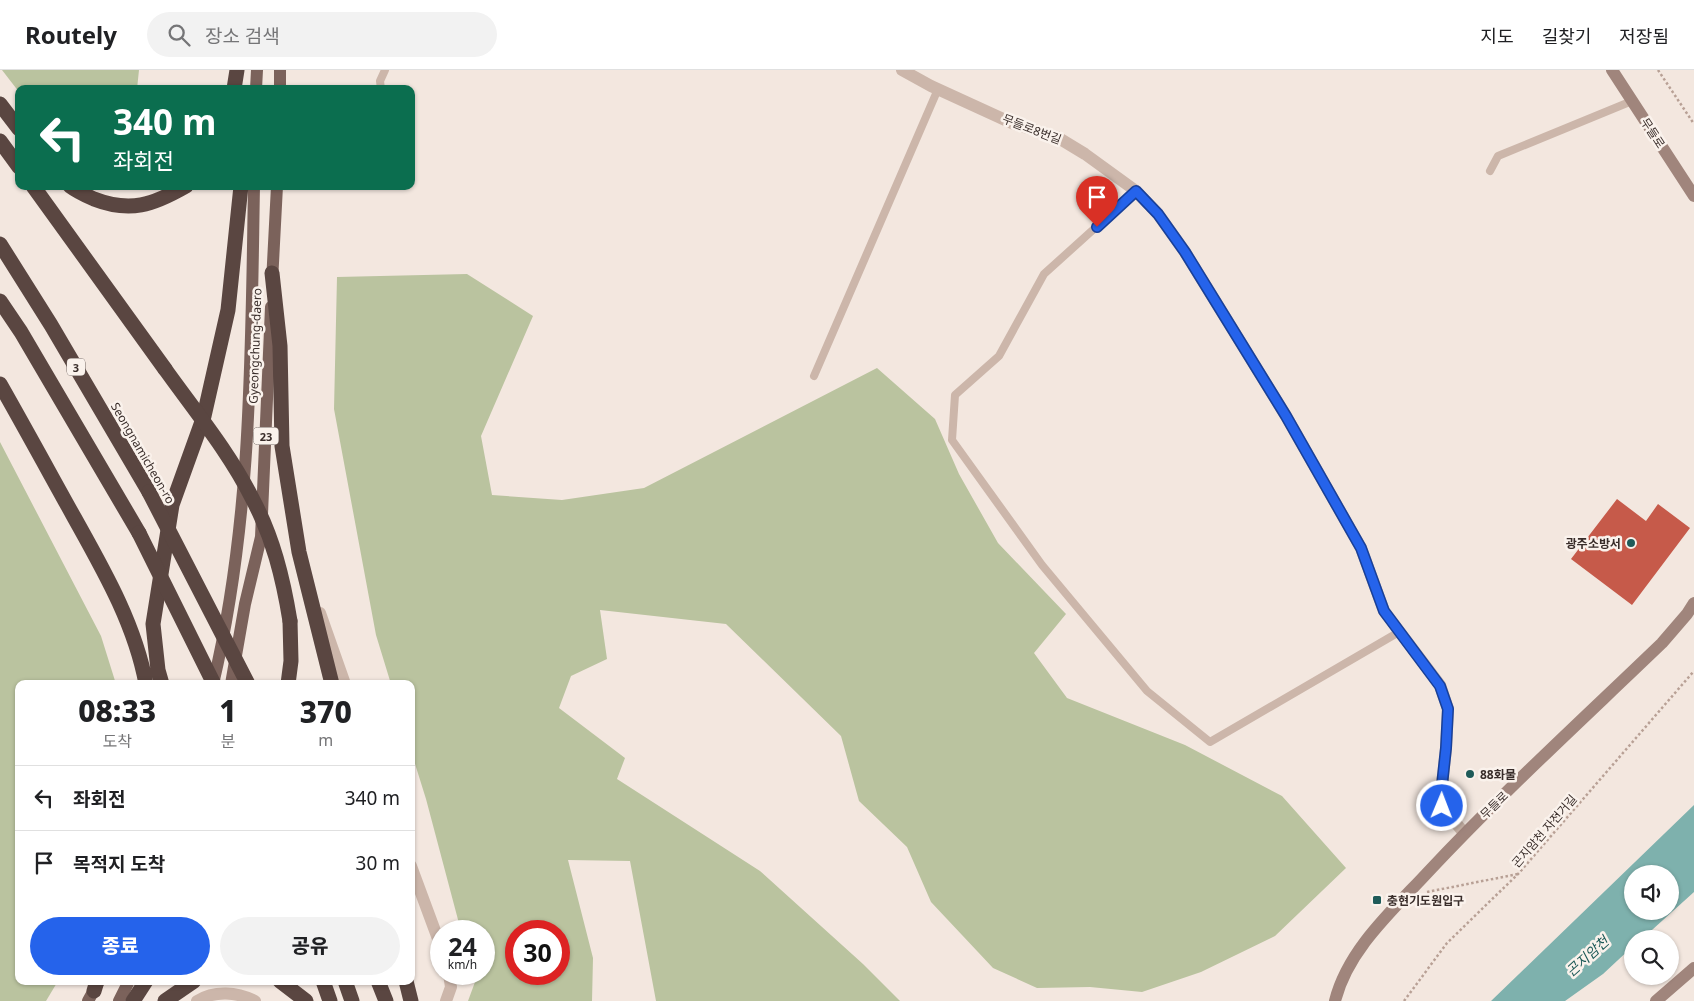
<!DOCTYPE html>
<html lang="ko">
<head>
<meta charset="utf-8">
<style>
	:root { --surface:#fff; --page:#f2f2f2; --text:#202124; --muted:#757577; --line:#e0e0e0; --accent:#2563eb }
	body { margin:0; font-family:"Noto Sans","Noto Sans KR",sans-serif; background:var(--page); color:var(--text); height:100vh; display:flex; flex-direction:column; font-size:19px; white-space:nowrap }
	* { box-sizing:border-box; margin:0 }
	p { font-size:16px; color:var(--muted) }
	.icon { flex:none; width:28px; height:28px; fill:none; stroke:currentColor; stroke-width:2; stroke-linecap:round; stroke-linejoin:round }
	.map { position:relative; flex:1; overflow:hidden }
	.sheet { position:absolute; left:15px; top:610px; width:400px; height:305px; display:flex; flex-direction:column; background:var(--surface); border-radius:10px; box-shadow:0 1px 4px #0004 }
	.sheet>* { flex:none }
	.banner { position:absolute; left:15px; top:15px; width:400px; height:105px; border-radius:10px; box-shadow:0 1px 4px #0004; background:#0b6e4f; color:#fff; overflow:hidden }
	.controls { position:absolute; left:1624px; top:795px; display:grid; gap:10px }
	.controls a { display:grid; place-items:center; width:55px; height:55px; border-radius:50%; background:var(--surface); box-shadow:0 1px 4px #0004; font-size:25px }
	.speed { position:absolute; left:430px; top:850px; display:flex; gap:10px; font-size:25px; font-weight:700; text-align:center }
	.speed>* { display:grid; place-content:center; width:65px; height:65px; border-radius:50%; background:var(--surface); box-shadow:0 1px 4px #0004; line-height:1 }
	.speed small { font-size:12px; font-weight:400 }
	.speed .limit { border:8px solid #d22; background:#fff; color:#111 }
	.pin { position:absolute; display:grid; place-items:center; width:42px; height:42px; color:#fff; margin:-51px -21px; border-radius:50% 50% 50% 0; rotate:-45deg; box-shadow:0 0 5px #0007 }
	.pin .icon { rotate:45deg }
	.me { position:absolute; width:55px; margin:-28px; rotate:1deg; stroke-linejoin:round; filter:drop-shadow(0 0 4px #0008) }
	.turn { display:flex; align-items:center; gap:18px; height:105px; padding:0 15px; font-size:22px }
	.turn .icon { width:65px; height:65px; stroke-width:2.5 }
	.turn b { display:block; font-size:35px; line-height:42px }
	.eta { display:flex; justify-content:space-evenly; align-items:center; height:85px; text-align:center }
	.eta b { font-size:30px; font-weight:800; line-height:35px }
	.action { display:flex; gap:10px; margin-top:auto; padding:10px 15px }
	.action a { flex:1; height:58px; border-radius:30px; background:var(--accent); color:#fff; font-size:20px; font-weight:800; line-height:58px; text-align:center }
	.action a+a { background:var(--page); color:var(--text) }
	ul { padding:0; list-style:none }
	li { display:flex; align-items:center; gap:15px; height:65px; padding:0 15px; border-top:1px solid var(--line) }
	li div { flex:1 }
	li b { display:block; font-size:19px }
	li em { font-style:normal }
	header { display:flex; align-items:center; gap:30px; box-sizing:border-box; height:70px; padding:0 25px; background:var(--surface); border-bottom:1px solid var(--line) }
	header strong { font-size:24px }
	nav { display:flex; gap:28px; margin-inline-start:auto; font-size:18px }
	.search { width:350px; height:45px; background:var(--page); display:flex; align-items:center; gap:12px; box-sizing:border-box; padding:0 18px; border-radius:28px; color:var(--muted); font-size:19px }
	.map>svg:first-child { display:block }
</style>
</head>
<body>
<header>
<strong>Routely</strong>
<div class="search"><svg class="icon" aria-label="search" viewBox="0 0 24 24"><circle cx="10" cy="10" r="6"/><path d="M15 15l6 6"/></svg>장소 검색</div>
<nav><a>지도</a><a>길찾기</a><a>저장됨</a></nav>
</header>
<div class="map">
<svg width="1694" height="931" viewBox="0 0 1694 931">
	<rect width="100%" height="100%" fill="#f3e7df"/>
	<path fill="#bac39f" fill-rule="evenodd" d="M 2,0 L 139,0 L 137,19 L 19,19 L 19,22 Z
		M 467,204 L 533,246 L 481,366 L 492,425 L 562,430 L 644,418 L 877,298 L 935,349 L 959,404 L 998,473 L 1066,544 L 1034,583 L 1067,628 L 1185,675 L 1282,726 L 1346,798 L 1275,866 L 1201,902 L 1142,922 L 1090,917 L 1037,918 L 993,898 L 931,832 L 907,777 L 859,731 L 841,666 L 726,554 L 600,540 L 607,589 L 571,606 L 559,638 L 625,688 L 617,709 L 760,801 L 863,894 L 900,931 L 656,931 L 630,791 L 568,790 L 593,888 L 592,931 L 468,931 L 475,912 L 473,904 L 484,904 L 484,861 L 461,861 L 426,729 L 411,681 L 411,614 L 391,614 L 376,565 L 334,339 L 337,207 ZM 516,861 L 559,861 L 559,904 L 516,904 Z
		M 0,372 L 101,566 L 116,614 L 19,614 L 19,911 L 58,911 L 46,931 L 0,931 Z"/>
	<path fill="#7eb1ad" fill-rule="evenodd" d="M 1694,735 L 1694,822 L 1642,869 L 1632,869 L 1632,877 L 1603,904 L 1565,931 L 1491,931 ZM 1632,804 L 1670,804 L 1670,841 L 1632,841 Z"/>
	<path fill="#c65a4a" d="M 1617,429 L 1646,451 L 1658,434 L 1690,458 L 1632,535 L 1571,489 Z"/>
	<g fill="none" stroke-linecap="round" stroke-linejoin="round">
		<path stroke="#b8a095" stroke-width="2.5" stroke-dasharray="2.5 2.5" stroke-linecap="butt" d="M 1658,0 L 1694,54
			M 1427,822 L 1518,804
			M 1404,931 L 1447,873 L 1519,803 L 1694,601"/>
		<path stroke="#ccb6aa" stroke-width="8" d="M 381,19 L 380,11 L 385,0
			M 1490,101 L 1498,86 L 1632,31
			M 1136,121 L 1044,204 L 999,286 L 955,325 L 952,370 L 1042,495 L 1147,621 L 1210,672 L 1399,562
			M 814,306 L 938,19"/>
		<path stroke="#ccb6aa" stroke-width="12" d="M 902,0 L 931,16 L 1014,54 L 1057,67 L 1085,84 L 1136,121 L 1158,144 L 1185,182 L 1286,346 L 1361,478 L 1384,541 L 1440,615 L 1448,639 L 1446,679 L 1442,715 L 1442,736 L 1464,763
			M 320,543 L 345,614
			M 411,796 L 441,877
			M 197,931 C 215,920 237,922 255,931
			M 446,931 L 451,917 L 449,904"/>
		<path stroke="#a0857c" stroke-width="12" d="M 1612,0 L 1694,126
			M 1335,931 C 1348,879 1394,839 1429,801 C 1503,722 1584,648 1662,573 L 1687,544 L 1694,533
			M 1656,931 L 1694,898"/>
		<path stroke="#7b625b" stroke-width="12" d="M 256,19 L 257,0
			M 280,19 L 280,0
			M 272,212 L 277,116
			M 213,614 C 252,451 251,283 254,116
			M 231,614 L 245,534 L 261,467 L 271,237
			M 88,931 L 98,913
			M 119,931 L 129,911"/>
		<path stroke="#5a4641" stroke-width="15" d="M 234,19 L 237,0
			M 0,34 L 19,59
			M 0,71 L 19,97
			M 33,116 L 165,299
			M 70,116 C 78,122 85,125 94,129 C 130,143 153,135 186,116
			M 0,174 L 51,255 L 149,422
			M 272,203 L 280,276 L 282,376 L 299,482 L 332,614
			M 0,231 L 21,262 L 139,463
			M 0,314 C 25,358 49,402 74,447 C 103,499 135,554 146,614
			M 162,614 L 158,600 L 153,554 L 172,435 L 204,346 L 228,240 L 241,116
			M 288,614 L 291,591 L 290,551
			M 280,911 L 306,931
			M 323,911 L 330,931
			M 345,911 L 352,931
			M 378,911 L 386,931
			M 406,911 L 411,931
			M 94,921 L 97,911
			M 133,931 L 146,911
			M 165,931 L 194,911"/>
		<path stroke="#5a4641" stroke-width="15" d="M 165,299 C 195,341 229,382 252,428 C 273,467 283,508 290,551
			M 149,422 L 248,614
			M 139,463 L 214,614"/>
	</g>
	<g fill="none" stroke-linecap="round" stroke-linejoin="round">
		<defs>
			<path id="route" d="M 1097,157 L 1136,121 L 1158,144 L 1185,182 L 1286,346 L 1361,478 L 1384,541 L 1440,616 L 1448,639 L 1446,678 L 1442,715 L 1442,736"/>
		</defs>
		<use href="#route" stroke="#184099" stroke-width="12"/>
		<use href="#route" stroke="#2563eb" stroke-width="9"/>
	</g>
	<g fill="#1f5b59" stroke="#faf2ec" stroke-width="2">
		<circle cx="1631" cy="473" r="5"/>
		<circle cx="1470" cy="704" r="5"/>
		<rect x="1372" y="825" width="10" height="10" rx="2.5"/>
	</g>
	<g text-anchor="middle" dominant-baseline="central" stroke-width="5" stroke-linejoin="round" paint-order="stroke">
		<g fill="#faf2ec" stroke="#736864" stroke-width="1">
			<rect x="67" y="288.5" width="18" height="17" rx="4"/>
			<rect x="253.5" y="357.5" width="25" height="17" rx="4"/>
		</g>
		<g font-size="11" font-weight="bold" fill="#392d2a">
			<text x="76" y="297">3</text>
			<text x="266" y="366">23</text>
		</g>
		<g font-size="12" fill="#392d2a" stroke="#faf2ec">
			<text transform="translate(1032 59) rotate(21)">무들로8번길</text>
			<text transform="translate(1653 63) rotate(57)">무들로</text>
			<text transform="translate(255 276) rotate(-88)">Gyeongchung-daero</text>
			<text transform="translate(143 383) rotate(60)">Seongnamicheon-ro</text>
			<text transform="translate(1494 735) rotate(-44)">무들로</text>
			<text transform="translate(1544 761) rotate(-49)">곤지암천 자전거길</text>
		</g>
		<g font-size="12" font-weight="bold" fill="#392d2a" stroke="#faf2ec" text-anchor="start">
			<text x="1621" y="473" text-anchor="end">광주소방서</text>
			<text x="1480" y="704">88화물</text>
			<text x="1387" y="830">충현기도원입구</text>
		</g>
		<g font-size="14" font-style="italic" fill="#1f5b59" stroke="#faf2ec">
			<text transform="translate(1587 886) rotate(-42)">곤지암천</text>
		</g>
	</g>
</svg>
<div class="controls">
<a><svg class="icon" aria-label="sound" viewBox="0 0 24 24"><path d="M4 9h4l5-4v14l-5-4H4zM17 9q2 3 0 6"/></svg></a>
<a><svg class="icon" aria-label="search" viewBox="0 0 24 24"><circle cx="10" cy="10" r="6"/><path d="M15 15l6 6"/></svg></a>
</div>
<div class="speed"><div>24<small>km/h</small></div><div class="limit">30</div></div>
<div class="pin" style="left:1097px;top:157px;background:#d93025"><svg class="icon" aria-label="arrive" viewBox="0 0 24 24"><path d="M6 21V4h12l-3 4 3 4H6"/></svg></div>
<svg class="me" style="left:1442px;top:736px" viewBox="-20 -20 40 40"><circle r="17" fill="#2563eb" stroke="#fff" stroke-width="3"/><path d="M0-11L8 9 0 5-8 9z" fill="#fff"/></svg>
<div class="banner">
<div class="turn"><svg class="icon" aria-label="left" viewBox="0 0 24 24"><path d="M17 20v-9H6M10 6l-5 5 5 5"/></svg><div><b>340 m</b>좌회전</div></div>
</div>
<section class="sheet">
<div class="eta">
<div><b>08:33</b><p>도착</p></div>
<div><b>1</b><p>분</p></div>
<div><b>370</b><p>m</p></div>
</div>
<ul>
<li><svg class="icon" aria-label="left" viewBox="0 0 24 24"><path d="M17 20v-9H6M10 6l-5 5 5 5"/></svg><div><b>좌회전</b></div><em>340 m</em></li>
<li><svg class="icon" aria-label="arrive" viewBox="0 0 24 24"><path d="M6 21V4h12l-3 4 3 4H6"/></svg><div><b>목적지 도착</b></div><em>30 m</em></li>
</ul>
<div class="action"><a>종료</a><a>공유</a></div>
</section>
</div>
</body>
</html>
